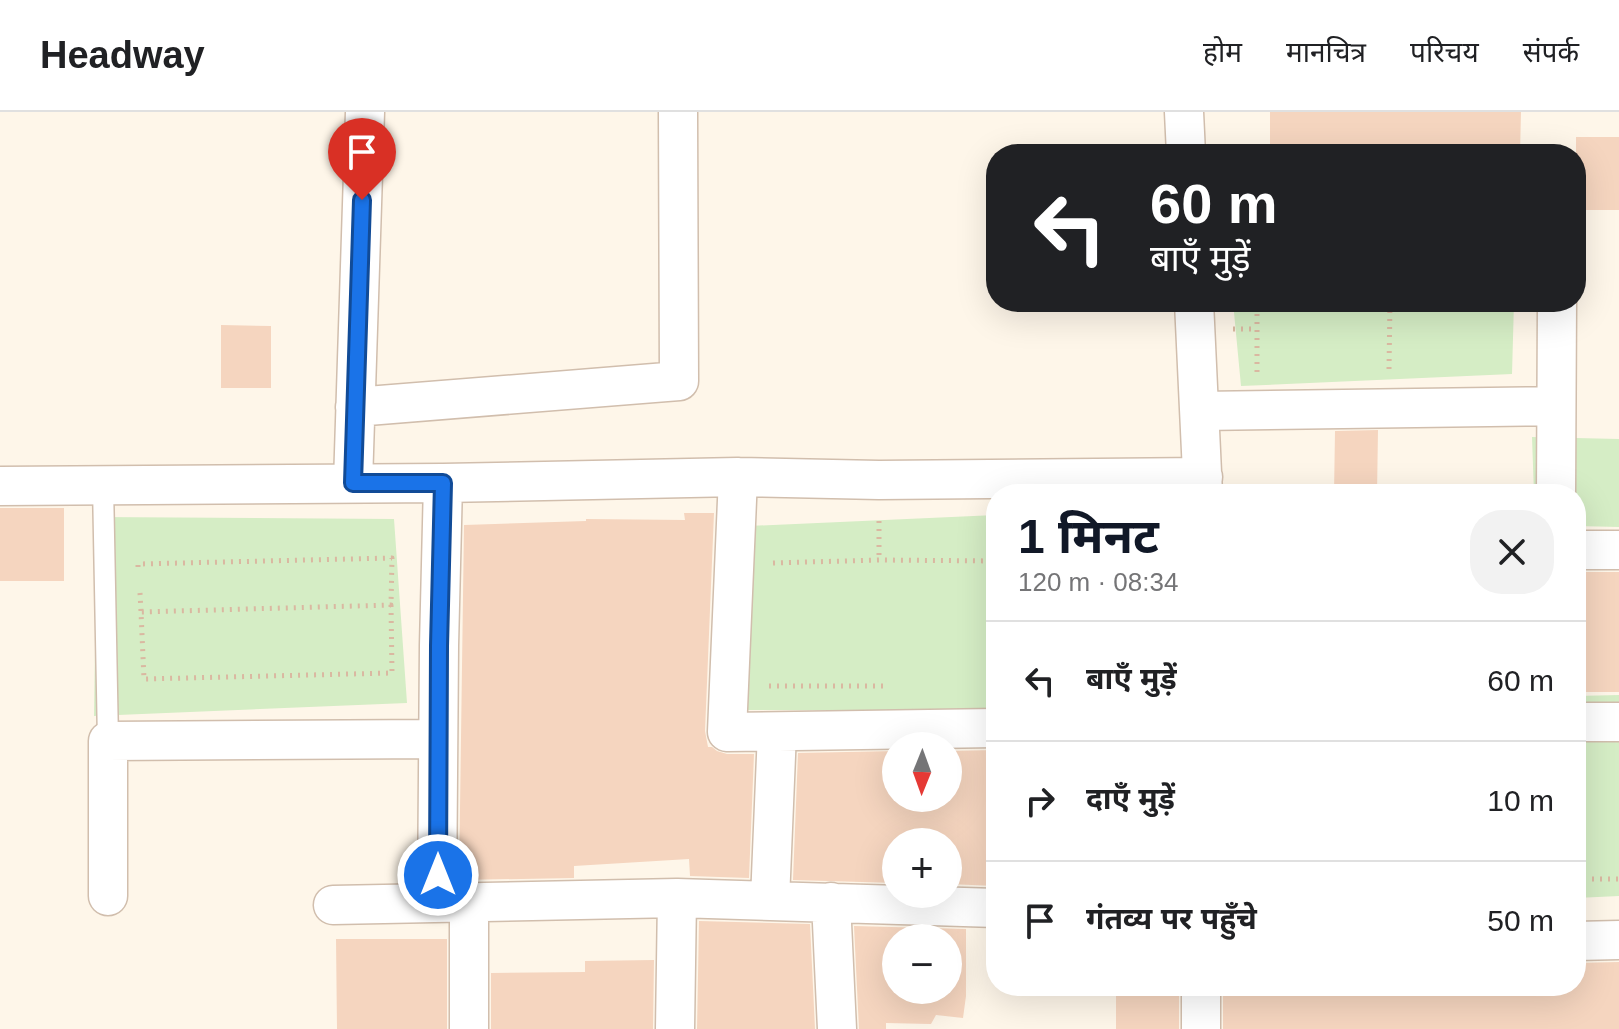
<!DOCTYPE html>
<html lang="hi">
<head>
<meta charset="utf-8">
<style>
	:root { --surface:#fff; --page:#f2f2f2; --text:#202124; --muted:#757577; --line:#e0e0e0; --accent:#111827 }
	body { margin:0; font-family:Helvetica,"Noto Sans Devanagari",sans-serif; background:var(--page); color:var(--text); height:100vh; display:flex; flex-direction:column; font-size:30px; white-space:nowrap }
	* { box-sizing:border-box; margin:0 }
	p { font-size:26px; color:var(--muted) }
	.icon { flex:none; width:44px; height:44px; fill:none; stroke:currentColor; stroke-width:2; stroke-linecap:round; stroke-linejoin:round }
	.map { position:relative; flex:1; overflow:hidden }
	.details { position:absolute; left:986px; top:372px; width:600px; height:512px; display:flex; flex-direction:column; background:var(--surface); border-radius:32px; box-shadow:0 8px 32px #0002 }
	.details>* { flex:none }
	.top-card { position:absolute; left:986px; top:32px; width:600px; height:168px; border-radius:32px; box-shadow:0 8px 32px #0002; background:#202124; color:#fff; overflow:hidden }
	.needle { width:52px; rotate:181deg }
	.fabs { position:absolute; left:882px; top:620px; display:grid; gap:16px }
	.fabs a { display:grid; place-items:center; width:80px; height:80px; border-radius:50%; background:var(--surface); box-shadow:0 8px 32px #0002; font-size:40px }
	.pin { position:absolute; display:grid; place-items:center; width:68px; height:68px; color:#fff; margin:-82px -34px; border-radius:50% 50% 50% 0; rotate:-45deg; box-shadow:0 0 8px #0007 }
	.pin .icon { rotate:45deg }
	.me { position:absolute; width:88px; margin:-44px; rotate:0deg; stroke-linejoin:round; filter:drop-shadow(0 0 6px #0008) }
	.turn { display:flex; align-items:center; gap:28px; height:168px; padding:0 32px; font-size:36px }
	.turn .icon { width:104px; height:104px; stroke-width:2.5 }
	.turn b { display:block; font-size:56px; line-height:68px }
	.round { display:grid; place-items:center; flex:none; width:84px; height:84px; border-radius:32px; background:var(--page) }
	.headline { display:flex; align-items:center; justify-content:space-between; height:136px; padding:0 32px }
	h1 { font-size:48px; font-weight:700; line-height:60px; color:var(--accent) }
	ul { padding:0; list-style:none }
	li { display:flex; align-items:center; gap:24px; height:120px; padding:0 32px; border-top:2px solid var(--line) }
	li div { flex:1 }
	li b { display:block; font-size:30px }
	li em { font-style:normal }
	header { display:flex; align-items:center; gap:48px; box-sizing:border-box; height:112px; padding:0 40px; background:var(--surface); border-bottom:2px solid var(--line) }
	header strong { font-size:38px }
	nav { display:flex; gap:44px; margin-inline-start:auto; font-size:28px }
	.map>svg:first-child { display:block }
</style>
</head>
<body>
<header>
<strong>Headway</strong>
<nav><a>होम</a><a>मानचित्र</a><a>परिचय</a><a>संपर्क</a></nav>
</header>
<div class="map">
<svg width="1619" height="917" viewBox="0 0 1619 917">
	<rect width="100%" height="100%" fill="#fef6e9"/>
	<path fill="#d5edc5" d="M 1233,190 L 1514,190 L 1512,262 L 1241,274 Z
		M 1532,325 L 1619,327 L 1619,415 L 1576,414 L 1576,382 L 1534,382 Z
		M 996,403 L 996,599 L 745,598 L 749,414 Z
		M 97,405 L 394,407 L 407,591 L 94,604 Z
		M 1619,583 L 1619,784 L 1576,786 L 1576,584 Z"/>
	<path fill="#f5d5bf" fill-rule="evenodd" d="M 1270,0 L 1521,0 L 1520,42 L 1270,42 Z
		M 1576,25 L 1619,25 L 1619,98 L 1576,98 Z
		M 221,213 L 271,214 L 271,276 L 221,276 Z
		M 1378,318 L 1377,382 L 1334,382 L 1335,319 Z
		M 0,396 L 64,396 L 64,469 L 0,469 Z
		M 684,401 L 714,401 L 705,619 L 708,635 L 712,635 L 717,639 L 727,642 L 754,642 L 749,766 L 690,764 L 689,747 L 574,754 L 574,766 L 459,768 L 464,413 L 586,409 L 586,407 L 685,408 Z
		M 1577,460 L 1619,460 L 1619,580 L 1576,580 Z
		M 996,638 L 996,774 L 948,772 L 948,730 L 896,730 L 896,771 L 793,768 L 798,641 L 896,639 L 896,686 L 948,686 L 948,639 Z
		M 699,809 L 810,812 L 815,917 L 697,917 Z
		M 854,814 L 966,817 L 966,884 L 963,906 L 936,903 L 931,912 L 886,911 L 886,917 L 859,917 ZM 896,826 L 948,826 L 948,878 L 896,878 Z
		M 336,827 L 447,827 L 447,917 L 337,917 Z
		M 654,848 L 653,917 L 491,917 L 491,861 L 585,860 L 585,849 Z
		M 1619,850 L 1619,917 L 1223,917 L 1223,874 L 1576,874 L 1576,851 Z
		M 1116,874 L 1179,874 L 1179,917 L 1116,917 Z"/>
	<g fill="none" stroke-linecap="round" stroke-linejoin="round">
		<defs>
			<path id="lane" d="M 103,373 L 108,629"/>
			<path id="street" d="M 1184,0 L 1186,42
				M 1194,190 L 1203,382
				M 355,295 L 679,269 L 678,0
				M 1200,299 L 1556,294
				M 738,365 L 727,620 L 996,616
				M 353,371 L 365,0
				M 0,374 L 443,371 L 738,365 L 879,368 L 1203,365
				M 1556,382 L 1557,190
				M 1576,438 L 1619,438
				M 1576,610 L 1619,610
				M 108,784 L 108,629 L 438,627
				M 770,788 L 777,620
				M 437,790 L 439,534 L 443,371
				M 831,790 L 837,917
				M 333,793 L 677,786 L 996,796
				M 1576,829 L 1619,828
				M 469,917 L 469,791
				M 675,917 L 677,786
				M 1201,917 L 1201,874"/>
		</defs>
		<use href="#lane" stroke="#d1bead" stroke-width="23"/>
		<use href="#street" stroke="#d1bead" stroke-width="41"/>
		<path stroke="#dab8a1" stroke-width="5" stroke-dasharray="2 6" stroke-linecap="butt" d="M 1233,217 L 1257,217
			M 1389,257 L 1390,190
			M 1257,260 L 1257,190
			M 879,409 L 879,448
			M 773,451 L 879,448 L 996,449
			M 138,455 L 138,452 L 392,446 L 391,493
			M 140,481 L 141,500
			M 391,493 L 392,561 L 144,567 L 141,500 Z
			M 769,574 L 883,574
			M 1576,767 L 1619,767"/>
		<use href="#lane" stroke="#fff" stroke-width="20"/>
		<use href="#street" stroke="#fff" stroke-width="38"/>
	</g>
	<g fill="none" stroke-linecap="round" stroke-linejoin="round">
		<defs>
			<path id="route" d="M 362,88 L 353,371 L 443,371 L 439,534 L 438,763"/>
		</defs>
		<use href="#route" stroke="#114b97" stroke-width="20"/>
		<use href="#route" stroke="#1a73e8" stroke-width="14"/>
	</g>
</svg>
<div class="fabs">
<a><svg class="needle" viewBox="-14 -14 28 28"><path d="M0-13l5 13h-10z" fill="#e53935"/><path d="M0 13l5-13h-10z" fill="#757577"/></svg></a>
<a>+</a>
<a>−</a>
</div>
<div class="pin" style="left:362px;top:88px;background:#d93025"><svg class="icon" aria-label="arrive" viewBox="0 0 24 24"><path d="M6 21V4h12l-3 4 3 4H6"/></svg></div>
<svg class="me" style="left:438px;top:763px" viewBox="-20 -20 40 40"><circle r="17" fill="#1a73e8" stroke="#fff" stroke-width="3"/><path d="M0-11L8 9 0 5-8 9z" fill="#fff"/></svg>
<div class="top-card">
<div class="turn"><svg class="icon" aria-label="left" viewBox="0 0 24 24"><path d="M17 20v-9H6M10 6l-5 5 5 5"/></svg><div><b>60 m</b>बाएँ मुड़ें</div></div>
</div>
<section class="details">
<div class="headline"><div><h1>1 मिनट</h1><p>120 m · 08:34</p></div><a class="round"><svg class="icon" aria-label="close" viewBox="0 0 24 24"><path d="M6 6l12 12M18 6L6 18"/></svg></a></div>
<ul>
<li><svg class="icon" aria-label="left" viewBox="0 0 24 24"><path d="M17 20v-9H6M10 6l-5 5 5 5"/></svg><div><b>बाएँ मुड़ें</b></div><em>60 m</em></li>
<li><svg class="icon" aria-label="right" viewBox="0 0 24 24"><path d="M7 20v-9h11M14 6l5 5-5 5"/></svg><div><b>दाएँ मुड़ें</b></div><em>10 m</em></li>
<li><svg class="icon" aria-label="arrive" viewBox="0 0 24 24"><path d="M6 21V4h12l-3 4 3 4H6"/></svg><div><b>गंतव्य पर पहुँचे</b></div><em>50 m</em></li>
</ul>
</section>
</div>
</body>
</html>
